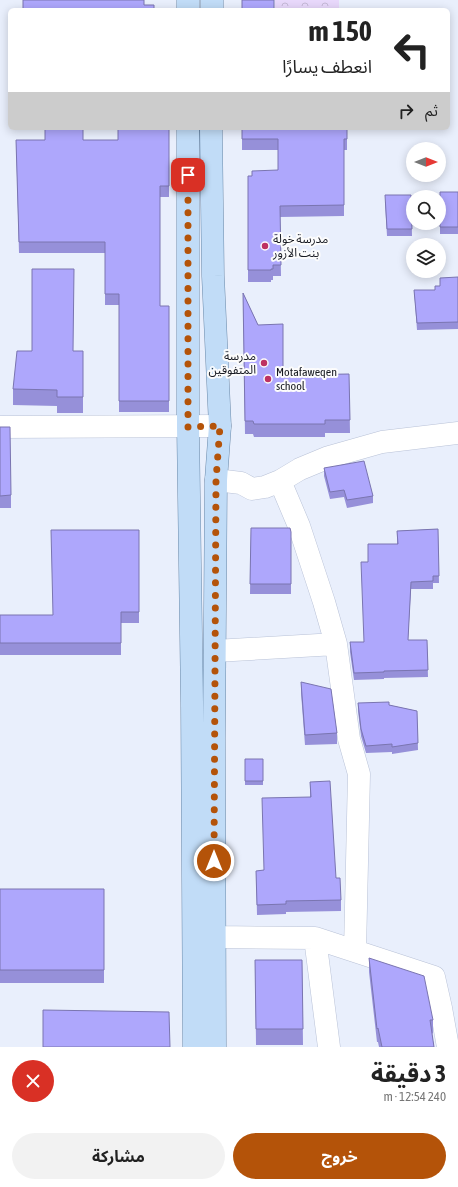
<!DOCTYPE html>
<html lang="ar">
<head>
<meta charset="utf-8">
<style>
	:root { --surface:#fff; --page:#f2f2f2; --text:#222; --muted:#767676; --accent:#b45309 }
	body { margin:0; font-family:"Asap Condensed","Noto Sans Arabic",sans-serif; background:var(--page); color:var(--text); direction:rtl; height:100vh; display:flex; flex-direction:column; font-size:15px; white-space:nowrap }
	* { box-sizing:border-box; margin:0 }
	p { font-size:13px; color:var(--muted) }
	.icon { flex:none; width:22px; height:22px; fill:none; stroke:currentColor; stroke-width:2; stroke-linecap:round; stroke-linejoin:round }
	.map { position:relative; height:1047px; overflow:hidden; direction:ltr }
	.side { display:flex; flex-direction:column; background:var(--surface); flex:1 }
	.side>* { flex:none }
	.banner { position:absolute; left:8px; top:8px; width:442px; height:122px; border-radius:6px; box-shadow:0 2px 10px #0003; direction:rtl; background:#fff; color:var(--text); overflow:hidden }
	.needle { width:26px; rotate:90deg }
	.controls { position:absolute; left:406px; top:142px; display:grid; gap:8px }
	.controls a { display:grid; place-items:center; width:40px; height:40px; border-radius:50%; background:var(--surface); box-shadow:0 2px 10px #0003; font-size:20px }
	.pin { position:absolute; display:grid; place-items:center; width:34px; height:34px; color:#fff; margin:-17px; border-radius:8px; box-shadow:0 2px 6px #0006 }
	.me { position:absolute; width:44px; margin:-22px; rotate:0deg; stroke-linejoin:round; filter:drop-shadow(0 0 3px #0008) }
	.turn { display:flex; align-items:center; gap:14px; height:84px; padding:0 12px; font-size:18px }
	.turn .icon { width:52px; height:52px; stroke-width:2.5 }
	.turn b { display:block; font-size:28px; line-height:34px }
	.then { display:flex; align-items:center; height:38px; padding:0 12px; background:#0003; gap:8px; font-size:15px }
	.round { display:grid; place-items:center; flex:none; width:42px; height:42px; border-radius:21px; background:var(--page) }
	.head { display:flex; align-items:center; justify-content:space-between; height:68px; padding:0 12px }
	h1 { font-size:24px; font-weight:700; line-height:30px }
	.action { display:flex; gap:8px; margin-top:auto; padding:8px 12px }
	.action a { flex:1; height:46px; border-radius:24px; background:var(--accent); color:#fff; font-size:16px; font-weight:700; line-height:46px; text-align:center }
	.action a+a { background:var(--page); color:var(--text) }
	.map>svg:first-child { display:block }
</style>
</head>
<body>
<div class="map">
<svg width="458" height="1047" viewBox="0 0 458 1047">
	<defs>
		<pattern id="park-crowns" width="20" height="18" patternUnits="userSpaceOnUse"><rect width="20" height="18" fill="#e8d8fb"/><path d="M2 6a3 3 0 1 1 6 0M12 15a3 3 0 1 1 6 0" fill="none" stroke="#c6b9d7"/></pattern>
	</defs>
	<rect width="100%" height="100%" fill="#e9effc"/>
	<path fill="url(#park-crowns)" d="M 275,0 L 339,0 L 339,10 L 275,10 Z"/>
	<g fill="none" stroke-linecap="round" stroke-linejoin="round">
		<defs>
			<path id="minor" d="M 0,427 L 220,426
				M 216,480 L 241,483 L 252,489 L 265,487 L 280,481 L 300,469 L 329,457 L 382,442 L 458,433
				M 280,481 L 299,526 L 324,602 L 336,644 L 349,739 L 359,774 L 355,951
				M 215,651 L 336,644
				M 195,936 L 215,937 L 315,938 L 434,977 L 441,1008 L 448,1047
				M 315,938 L 329,1047"/>
			<path id="major" d="M 188,10 L 188,0
				M 212,10 L 212,0
				M 188,128 L 188,427 L 192,702 L 194,1047
				M 211,128 L 213,276 L 220,426 L 216,480 L 214,739 L 215,1047"/>
		</defs>
		<use href="#minor" stroke="#b9c2d7" stroke-width="23"/>
		<use href="#major" stroke="#6a89a9" stroke-width="23"/>
		<use href="#minor" stroke="#fff" stroke-width="22"/>
		<use href="#major" stroke="#c1dcf7" stroke-width="22"/>
	</g>
	<path fill="#9690d9" d="M 169,128 L 169,197 L 160,197 L 160,306 L 169,306 L 169,412 L 119,412 L 119,305 L 105,305 L 105,253 L 19,253 L 16,140 L 118,140 Z
		M 242,128 L 347,128 L 347,150 L 344,150 L 344,216 L 280,217 L 281,276 L 273,276 L 273,280 L 271,280 L 271,282 L 248,282 L 248,176 L 252,176 L 278,170 L 278,150 L 242,150 Z
		M 440,192 L 458,192 L 458,234 L 440,234 Z
		M 411,195 L 412,236 L 387,236 L 385,202 Z
		M 458,277 L 458,329 L 417,330 L 414,290 L 435,290 Z
		M 243,293 L 258,325 L 283,375 L 349,374 L 350,433 L 325,433 L 325,437 L 254,437 L 253,434 L 245,434 Z
		M 73,351 L 83,351 L 83,413 L 57,413 L 57,406 L 13,405 L 13,389 Z
		M 0,427 L 11,495 L 11,508 L 0,508 Z
		M 324,468 L 373,496 L 373,503 L 347,508 L 344,497 L 330,499 L 324,476 Z
		M 251,528 L 291,532 L 291,594 L 250,594 Z
		M 438,529 L 439,583 L 433,583 L 433,589 L 411,589 L 408,640 L 427,640 L 428,677 L 384,678 L 384,679 L 354,680 L 350,652 L 350,642 L 364,642 L 368,562 L 397,544 L 397,531 Z
		M 139,530 L 139,623 L 121,623 L 121,655 L 0,655 L 0,615 L 53,615 Z
		M 301,682 L 337,733 L 337,744 L 305,745 L 301,693 Z
		M 358,703 L 389,705 L 417,711 L 418,750 L 392,754 L 392,752 L 366,753 L 361,736 L 358,711 Z
		M 245,759 L 263,759 L 263,785 L 245,785 Z
		M 310,782 L 336,878 L 341,900 L 341,911 L 286,912 L 286,914 L 257,915 L 256,871 L 264,870 L 310,797 Z
		M 0,889 L 104,889 L 104,983 L 0,983 Z
		M 369,958 L 433,1020 L 433,1033 L 432,1034 L 434,1047 L 379,1047 L 378,1042 L 377,1042 L 369,972 Z
		M 255,960 L 302,960 L 303,1045 L 256,1045 Z"/>
	<path fill="#aea7fc" stroke="#7a75b0" d="M 23,0 L 144,0 L 144,5 L 154,5 L 154,10 L 23,10 Z
		M 242,0 L 274,0 L 274,10 L 242,10 Z
		M 45,128 L 83,128 L 83,140 L 118,140 L 118,128 L 169,128 L 169,186 L 160,186 L 160,306 L 169,306 L 169,401 L 119,401 L 119,294 L 105,294 L 105,242 L 19,242 L 16,140 L 45,140 Z
		M 242,128 L 347,128 L 347,139 L 344,139 L 344,205 L 280,206 L 281,265 L 273,265 L 273,269 L 271,269 L 271,270 L 248,270 L 248,176 L 252,176 L 252,171 L 278,170 L 278,139 L 242,139 Z
		M 440,192 L 458,192 L 458,227 L 440,227 Z
		M 385,195 L 411,195 L 412,229 L 387,229 Z
		M 32,269 L 74,269 L 73,351 L 83,351 L 83,397 L 57,397 L 57,390 L 13,389 L 17,351 L 32,351 Z
		M 458,277 L 458,322 L 417,323 L 414,290 L 435,290 L 435,286 L 440,286 L 440,278 Z
		M 243,293 L 258,325 L 283,324 L 283,375 L 349,374 L 350,420 L 325,420 L 325,424 L 254,424 L 253,421 L 245,421 Z
		M 0,427 L 10,427 L 11,495 L 0,496 Z
		M 364,461 L 373,496 L 347,500 L 344,490 L 330,492 L 324,468 Z
		M 251,528 L 290,528 L 291,532 L 291,584 L 250,584 Z
		M 438,529 L 439,576 L 433,576 L 433,581 L 411,582 L 408,640 L 427,640 L 428,670 L 384,671 L 384,672 L 354,673 L 350,642 L 364,642 L 361,562 L 368,562 L 368,544 L 398,544 L 397,531 Z
		M 51,530 L 139,530 L 139,612 L 121,612 L 121,643 L 0,643 L 0,615 L 53,615 Z
		M 301,682 L 331,689 L 337,733 L 305,735 Z
		M 389,702 L 389,705 L 417,711 L 418,743 L 392,747 L 392,744 L 366,746 L 361,729 L 358,703 Z
		M 245,759 L 263,759 L 263,781 L 245,781 Z
		M 330,781 L 336,878 L 340,878 L 341,900 L 286,901 L 286,904 L 257,905 L 256,871 L 264,870 L 262,798 L 311,797 L 310,782 Z
		M 0,889 L 104,889 L 104,970 L 0,970 Z
		M 369,958 L 424,976 L 433,1020 L 430,1020 L 434,1047 L 382,1047 L 378,1028 L 377,1029 Z
		M 255,960 L 302,960 L 303,1029 L 256,1029 Z
		M 43,1010 L 169,1012 L 170,1047 L 43,1047 Z"/>
	<g fill="none" stroke-linecap="round" stroke-linejoin="round">
		<path stroke="#b45309" stroke-width="7" stroke-dasharray="0 12.6" d="M 188,175 L 188,427 L 220,426 L 216,480 L 214,861"/>
	</g>
	<g fill="#be3162" stroke="#fcfcfc" stroke-width="1.5">
		<circle cx="265" cy="246" r="4"/>
		<circle cx="264" cy="363" r="4"/>
		<circle cx="268" cy="379" r="4"/>
	</g>
	<g text-anchor="middle" dominant-baseline="central" stroke-width="4" stroke-linejoin="round" paint-order="stroke">
		<g font-size="12" fill="#161921" stroke="#fcfcfc" text-anchor="start">
			<text x="273" y="239">مدرسة خولة<tspan x="273" dy="14">بنت الأزور</tspan></text>
			<text x="256" y="356" text-anchor="end">مدرسة<tspan x="256" dy="14">المتفوقين</tspan></text>
			<text x="276" y="372">Motafaweqen<tspan x="276" dy="14">school</tspan></text>
		</g>
	</g>
</svg>
<div class="controls">
<a><svg class="needle" viewBox="-14 -14 28 28"><path d="M0-13l5 13h-10z" fill="#e53935"/><path d="M0 13l5-13h-10z" fill="#767676"/></svg></a>
<a><svg class="icon" aria-label="search" viewBox="0 0 24 24"><circle cx="10" cy="10" r="6"/><path d="M15 15l6 6"/></svg></a>
<a><svg class="icon" aria-label="layers" viewBox="0 0 24 24"><path d="M12 4l9 5-9 5-9-5zM3 14l9 5 9-5"/></svg></a>
</div>
<div class="pin" style="left:188px;top:175px;background:#d93025"><svg class="icon" aria-label="arrive" viewBox="0 0 24 24"><path d="M6 21V4h12l-3 4 3 4H6"/></svg></div>
<svg class="me" style="left:214px;top:861px" viewBox="-20 -20 40 40"><circle r="17" fill="#b45309" stroke="#fff" stroke-width="3"/><path d="M0-11L8 9 0 5-8 9z" fill="#fff"/></svg>
<div class="banner">
<div class="turn"><svg class="icon" aria-label="left" viewBox="0 0 24 24"><path d="M17 20v-9H6M10 6l-5 5 5 5"/></svg><div><b>150 m</b>انعطف يسارًا</div></div>
<div class="then">ثم<svg class="icon" aria-label="right" viewBox="0 0 24 24"><path d="M7 20v-9h11M14 6l5 5-5 5"/></svg></div>
</div>
</div>
<section class="side">
<div class="head"><div><h1>3 دقيقة</h1><p>240 m · 12:54</p></div><a class="round" style="background:#d93025;color:#fff"><svg class="icon" aria-label="close" viewBox="0 0 24 24"><path d="M6 6l12 12M18 6L6 18"/></svg></a></div>
<div class="action"><a>خروج</a><a>مشاركة</a></div>
</section>
</body>
</html>
